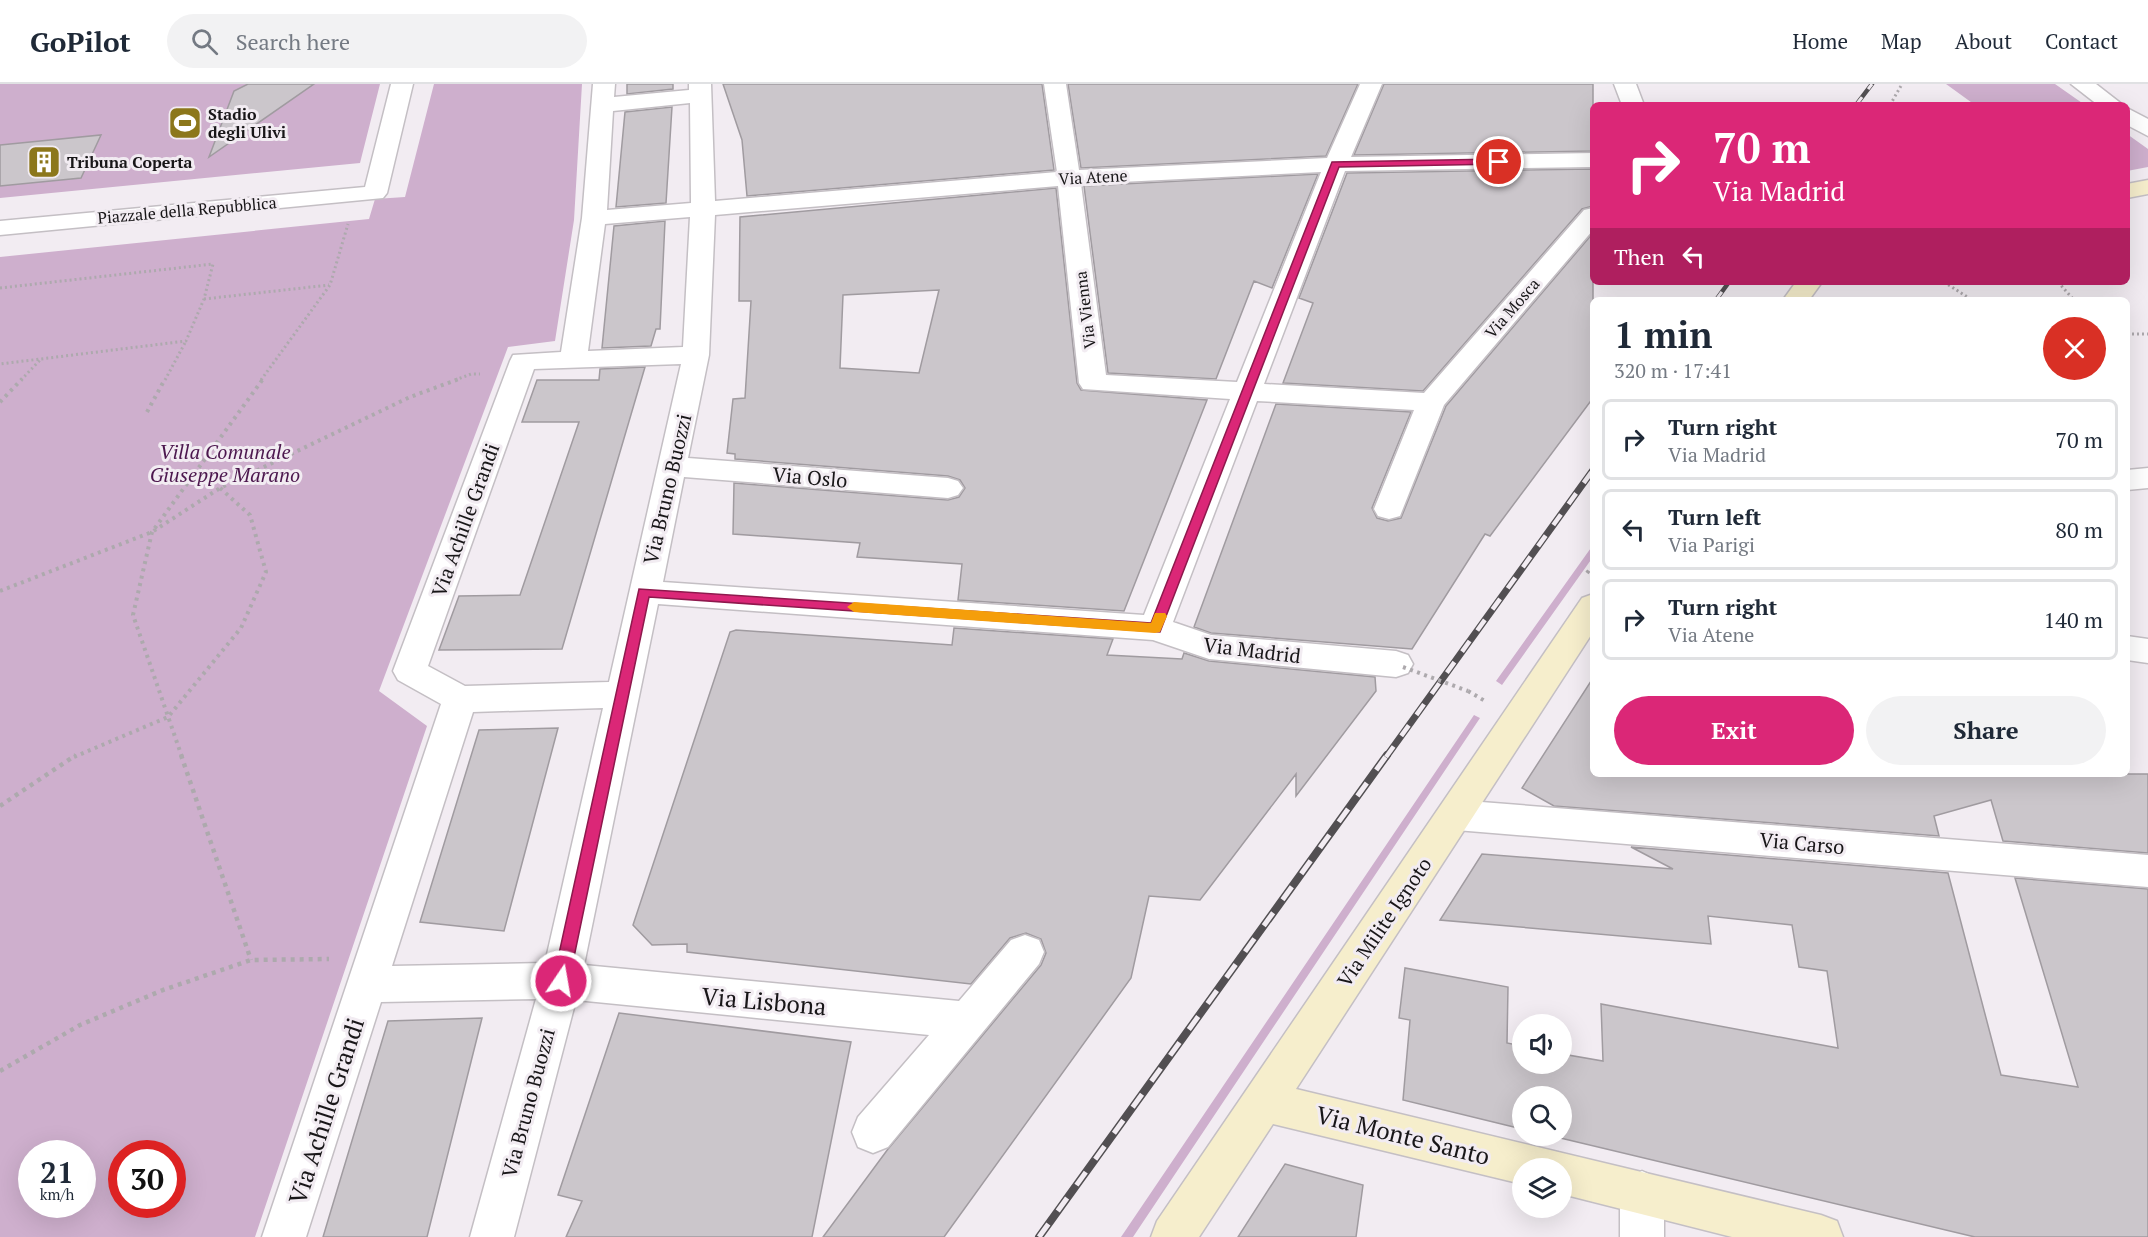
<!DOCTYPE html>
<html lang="en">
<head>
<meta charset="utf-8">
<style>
	:root { --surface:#fff; --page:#f2f2f3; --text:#1f2937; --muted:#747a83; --line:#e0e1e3; --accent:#db2777 }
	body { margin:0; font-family:"PT Serif",serif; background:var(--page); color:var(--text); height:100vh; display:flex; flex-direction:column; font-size:22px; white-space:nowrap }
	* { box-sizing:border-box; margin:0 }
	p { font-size:20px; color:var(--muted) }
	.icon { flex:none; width:33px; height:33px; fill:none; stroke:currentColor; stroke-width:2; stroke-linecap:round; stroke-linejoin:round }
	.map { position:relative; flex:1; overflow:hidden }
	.panel { position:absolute; left:1590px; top:213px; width:540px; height:480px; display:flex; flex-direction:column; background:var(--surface); border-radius:9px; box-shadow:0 6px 24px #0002 }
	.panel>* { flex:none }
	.guide { position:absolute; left:1590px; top:18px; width:540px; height:183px; border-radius:9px; box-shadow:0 6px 24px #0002; background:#db2777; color:#fff; overflow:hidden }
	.buttons { position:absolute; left:1512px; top:930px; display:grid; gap:12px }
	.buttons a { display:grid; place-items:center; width:60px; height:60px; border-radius:50%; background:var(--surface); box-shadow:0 6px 24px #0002; font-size:30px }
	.speed { position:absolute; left:18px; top:1056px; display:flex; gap:12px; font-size:30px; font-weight:700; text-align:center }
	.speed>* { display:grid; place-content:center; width:78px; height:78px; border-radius:50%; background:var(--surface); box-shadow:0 6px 24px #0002; line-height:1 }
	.speed small { font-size:15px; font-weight:400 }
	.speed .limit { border:9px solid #d22; background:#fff; color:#111 }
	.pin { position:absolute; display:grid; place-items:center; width:51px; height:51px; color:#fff; margin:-26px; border:3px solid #fff; border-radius:50%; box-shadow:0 2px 6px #0007 }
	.me { position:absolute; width:66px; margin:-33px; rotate:12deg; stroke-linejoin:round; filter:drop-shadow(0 0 4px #0008) }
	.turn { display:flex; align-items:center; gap:21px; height:126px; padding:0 24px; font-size:27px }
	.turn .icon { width:78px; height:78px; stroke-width:2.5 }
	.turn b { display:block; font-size:42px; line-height:51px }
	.then { display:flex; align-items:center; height:57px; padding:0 24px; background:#0003; gap:12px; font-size:22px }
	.round { display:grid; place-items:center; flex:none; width:63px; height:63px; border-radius:32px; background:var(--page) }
	.head { display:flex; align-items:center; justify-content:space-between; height:102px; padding:0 24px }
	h1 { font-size:36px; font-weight:800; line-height:45px }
	.cta { display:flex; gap:12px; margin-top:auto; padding:12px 24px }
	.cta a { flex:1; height:69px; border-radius:36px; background:var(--accent); color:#fff; font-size:24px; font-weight:800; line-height:69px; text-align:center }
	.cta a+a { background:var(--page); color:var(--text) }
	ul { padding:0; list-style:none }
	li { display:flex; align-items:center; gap:18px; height:81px; margin:0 12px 9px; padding:0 12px; border:3px solid var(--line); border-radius:9px }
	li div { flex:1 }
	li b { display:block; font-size:22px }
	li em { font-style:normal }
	header { display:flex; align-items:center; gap:36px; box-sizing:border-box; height:84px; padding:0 30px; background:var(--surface); border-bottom:2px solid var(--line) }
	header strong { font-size:28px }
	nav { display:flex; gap:33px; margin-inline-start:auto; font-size:21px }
	.search { width:420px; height:54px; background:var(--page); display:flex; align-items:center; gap:15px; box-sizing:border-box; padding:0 21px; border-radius:33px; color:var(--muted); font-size:22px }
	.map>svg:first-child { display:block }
</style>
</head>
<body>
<header>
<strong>GoPilot</strong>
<div class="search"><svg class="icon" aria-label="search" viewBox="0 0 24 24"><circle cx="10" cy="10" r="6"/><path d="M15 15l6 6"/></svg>Search here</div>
<nav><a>Home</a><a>Map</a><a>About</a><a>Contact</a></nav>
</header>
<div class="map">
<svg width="2148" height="1153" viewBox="0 0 2148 1153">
	<rect width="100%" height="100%" fill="#f2ecf2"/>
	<path fill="#ceafcd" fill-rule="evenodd" d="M 0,0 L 380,0 L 360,79 L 0,114 Z
		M 434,0 L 582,0 L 574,136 L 555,257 L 508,263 L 379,607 L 427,642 L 255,1153 L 0,1153 L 0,173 L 369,135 L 375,115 L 405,113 ZM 32,1070 L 82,1070 L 82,1120 L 32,1120 ZM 122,1070 L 172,1070 L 172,1120 L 122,1120 Z
		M 1946,0 L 2055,0 L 2085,21 L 1975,21 Z
		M 2127,50 L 2148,65 L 2148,83 L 2127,87 Z
		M 1593,461 L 1593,473 L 1502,601 L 1496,597 Z
		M 1474,631 L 1480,634 L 1133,1153 L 1121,1153 Z"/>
	<path fill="#cbc6cb" stroke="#a09ba0" stroke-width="1.5" fill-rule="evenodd" d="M 248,0 L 314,0 L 209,73 L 234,7 Z
		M 627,0 L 673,0 L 673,5 L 627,10 Z
		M 723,0 L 1042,0 L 1054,86 L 747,112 L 742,56 Z
		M 1068,0 L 1358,0 L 1326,72 L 1081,84 Z
		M 1384,0 L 1593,0 L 1593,67 L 1354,71 Z
		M 672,23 L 666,119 L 616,123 L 625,28 Z
		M 101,51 L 81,94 L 0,102 L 0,61 Z
		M 1593,85 L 1593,122 L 1582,125 L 1423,307 L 1283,299 L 1313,219 L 1299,214 L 1347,89 Z
		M 1318,90 L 1272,204 L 1254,197 L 1216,295 L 1108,289 L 1084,102 Z
		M 1056,104 L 1077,299 L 1081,306 L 1207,316 L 1124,527 L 958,516 L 962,480 L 857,473 L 860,459 L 733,450 L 734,399 L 948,416 L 959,413 L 965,404 L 960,396 L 948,392 L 735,375 L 735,370 L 727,369 L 733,315 L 745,314 L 751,217 L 739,217 L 740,133 ZM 939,206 L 919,289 L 840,284 L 843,211 Z
		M 665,137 L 660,245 L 656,245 L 651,262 L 602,264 L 614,142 Z
		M 1593,149 L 1593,314 L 1490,452 L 1485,450 L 1412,565 L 1211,549 L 1194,543 L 1276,320 L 1411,328 L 1372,424 L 1377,434 L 1388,437 L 1401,434 L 1446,322 Z
		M 645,283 L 562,565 L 439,566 L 459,512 L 520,511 L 579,338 L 522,338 L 537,296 L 599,296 L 600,285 Z
		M 954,544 L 1113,555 L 1107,571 L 1182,575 L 1184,569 L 1209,577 L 1375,593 L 1376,607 L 1296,712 L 1296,690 L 1200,816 L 1149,812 L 1131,894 L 944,1153 L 823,1153 L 888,1065 L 1041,881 L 1046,869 L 1041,855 L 1026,849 L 1010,854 L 971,900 L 687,868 L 687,860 L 652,861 L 633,841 L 730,548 L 736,546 L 952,561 Z
		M 1593,594 L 1593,690 L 2148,690 L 2148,769 L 2003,757 L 1991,716 L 1934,732 L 1939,752 L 1554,722 L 1522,704 Z
		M 558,644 L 504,847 L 420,838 L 479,646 Z
		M 1631,763 L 1948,789 L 2001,991 L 2078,1003 L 2015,794 L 2148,805 L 2148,1153 L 1975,1153 L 1552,1052 L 1562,1052 L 1562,1012 L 1522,1012 L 1522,1045 L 1403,1016 L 1410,936 L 1399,934 L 1405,884 L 1508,903 L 1507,959 L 1522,962 L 1522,980 L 1562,980 L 1562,970 L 1603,977 L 1601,920 L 1838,964 L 1827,887 L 1799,883 L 1792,841 L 1708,832 L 1711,860 L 1440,836 L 1482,770 L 1673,785 Z
		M 619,929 L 851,958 L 812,1153 L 566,1153 L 582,1117 L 558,1111 Z
		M 482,934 L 427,1153 L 323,1153 L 388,937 Z
		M 1285,1080 L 1363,1101 L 1356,1153 L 1238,1153 Z"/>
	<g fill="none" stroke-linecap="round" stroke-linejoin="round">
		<defs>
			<path id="street" d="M 391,0 L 413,0 L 387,109 L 383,114 L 0,151 L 0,137 L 365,103 Z
				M 593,0 L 615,0 L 614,13 L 689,6 L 689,0 L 711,0 L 715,117 L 1057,88 L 1044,0 L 1066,0 L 1079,86 L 1327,74 L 1360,0 L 1382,0 L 1351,73 L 1593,69 L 1593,83 L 1345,87 L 1264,300 L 1424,309 L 1584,126 L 1593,124 L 1593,146 L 1444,321 L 1400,432 L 1389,435 L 1378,432 L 1374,425 L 1414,326 L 1257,317 L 1173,538 L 1211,551 L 1396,567 L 1408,571 L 1413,580 L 1408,589 L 1396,593 L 1209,575 L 1153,556 L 658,520 L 584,881 L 959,917 L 1011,856 L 1025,851 L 1039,856 L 1044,868 L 1039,880 L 888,1063 L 873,1069 L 858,1063 L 852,1048 L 858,1033 L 929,951 L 576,916 L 514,1153 L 470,1153 L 536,915 L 381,918 L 306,1153 L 262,1153 L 441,620 L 398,596 L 393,587 L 510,277 L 513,271 L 561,268 L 582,134 ZM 690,19 L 691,119 L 607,126 L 613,27 ZM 1321,88 L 1237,298 L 1106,291 L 1081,100 ZM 1058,102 L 1079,299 L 1083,305 L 1230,315 L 1144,531 L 663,498 L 684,393 L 948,414 L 958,411 L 963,404 L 958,397 L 948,394 L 688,374 L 709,271 L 715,131 ZM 690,133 L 683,263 L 588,267 L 605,140 ZM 681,280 L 609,598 L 465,602 L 428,582 L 534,285 ZM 603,624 L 545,879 L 392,882 L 473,628 Z
				M 1614,0 L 1636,0 L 1644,21 L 1622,21 Z
				M 2071,0 L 2096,0 L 2123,21 L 2098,21 Z
				M 2127,24 L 2148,35 L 2148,52 L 2127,41 Z
				M 2148,384 L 2148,404 L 2127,406 L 2127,386 Z
				M 2127,552 L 2148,555 L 2148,579 L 2127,576 Z
				M 1456,716 L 2148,771 L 2148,803 L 1456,746 L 1443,742 L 1438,731 L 1443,720 Z
				M 1642,1087 L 1657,1094 L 1664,1109 L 1664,1153 L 1620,1153 L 1620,1109 L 1627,1094 Z"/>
			<path id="secondary" d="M 2148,96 L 2148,110 L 2127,114 L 2127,100 Z
				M 1796,198 L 1822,198 L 1809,216 L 1783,216 Z
				M 1593,510 L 1593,548 L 1296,1005 L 1821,1131 L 1837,1137 L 1843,1153 L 1732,1153 L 1562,1110 L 1562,1084 L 1522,1084 L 1522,1100 L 1273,1040 L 1199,1153 L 1151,1153 L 1157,1137 L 1582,514 Z"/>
		</defs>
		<use href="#street" stroke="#c4bfc4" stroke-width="3"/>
		<use href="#secondary" stroke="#c4bfc4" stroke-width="3"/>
		<path stroke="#ada9ad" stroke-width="3" stroke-dasharray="2 3" stroke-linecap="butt" d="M 1890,21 L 1902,0
			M 1944,198 L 1972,216
			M 2058,198 L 2074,216
			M 0,204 L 213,180 L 204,215 L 186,257 L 0,280
			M 204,215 L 329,201
			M 2127,250 L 2148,250
			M 21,296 L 41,275
			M 165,296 L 186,257
			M 261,296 L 330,201 L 348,140
			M 455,296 L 471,290 L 480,290"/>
		<path stroke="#ada9ad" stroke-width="4" stroke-dasharray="3 4.5" stroke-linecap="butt" d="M 0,318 L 22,295
			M 147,328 L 165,295
			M 1587,489 L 1593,481
			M 0,507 L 152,448 L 220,404 L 410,313 L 459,295
			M 1468,607 L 1485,617
			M 74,673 L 168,633 L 241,544 L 266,488 L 250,431 L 220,404
			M 182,673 L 133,531 L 152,448 L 263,295"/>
		<path stroke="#ada9ad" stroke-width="4.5" stroke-dasharray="4 5" stroke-linecap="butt" d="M 181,671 L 251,876
			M 0,722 L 76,671
			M 0,987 L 80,941 L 163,906 L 251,876 L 329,875"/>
		<use href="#street" fill="#fff" fill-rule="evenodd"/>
		<use href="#secondary" fill="#f6eecc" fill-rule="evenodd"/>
		<defs>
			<path id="rail-far2" d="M 1856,21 L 1872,0
				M 1716,216 L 1729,198"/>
			<path id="rail-far1" d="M 1386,673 L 1593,386"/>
			<path id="rail" d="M 1039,1153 L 1387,671"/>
		</defs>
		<use href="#rail-far2" stroke="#524f52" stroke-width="4.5"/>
		<use href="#rail-far1" stroke="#524f52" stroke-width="7"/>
		<use href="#rail" stroke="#524f52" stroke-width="8"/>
		<use href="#rail-far2" stroke="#f2ecf2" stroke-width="3" stroke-dasharray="10" stroke-linecap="butt"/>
		<use href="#rail-far1" stroke="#f2ecf2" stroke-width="4.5" stroke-dasharray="13" stroke-linecap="butt"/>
		<use href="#rail" stroke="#f2ecf2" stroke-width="5" stroke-dasharray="16" stroke-linecap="butt"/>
		<path stroke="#ada9ad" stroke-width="4" stroke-dasharray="3 4.5" stroke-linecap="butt" d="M 1403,583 L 1468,607"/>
	</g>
	<path fill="#db2777" stroke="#8e194d" stroke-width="1.5" d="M 1499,75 L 1504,78 L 1503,80 L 1339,83 L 1160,548 L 649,513 L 569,897 L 567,903 L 561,905 L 556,903 L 553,897 L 639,505 L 1151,539 L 1332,78 Z"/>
	<path fill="#f59e0b" d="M 854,518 L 1151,539 L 1155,529 L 1165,529 L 1167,532 L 1160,548 L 1155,549 L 854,528 L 847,523 Z"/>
	<defs>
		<symbol id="stadium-square" viewBox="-11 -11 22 22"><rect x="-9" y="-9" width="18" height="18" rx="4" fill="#8c771b" stroke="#f2ecf2"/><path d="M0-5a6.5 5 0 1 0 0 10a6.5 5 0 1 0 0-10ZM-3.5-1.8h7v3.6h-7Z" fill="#fff"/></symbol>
		<symbol id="building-square" viewBox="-11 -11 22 22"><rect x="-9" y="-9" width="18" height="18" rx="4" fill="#8c771b" stroke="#f2ecf2"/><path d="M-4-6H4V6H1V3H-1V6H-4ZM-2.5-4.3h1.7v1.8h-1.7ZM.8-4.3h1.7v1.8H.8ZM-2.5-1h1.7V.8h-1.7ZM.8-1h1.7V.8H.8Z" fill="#fff"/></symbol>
	</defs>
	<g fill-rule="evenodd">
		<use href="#stadium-square" x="166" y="20" width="38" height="38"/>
		<use href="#building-square" x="25" y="59" width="38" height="38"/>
	</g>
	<g text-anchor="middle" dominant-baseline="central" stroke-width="6" stroke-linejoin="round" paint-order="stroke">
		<g font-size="16" font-weight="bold" fill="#181618" stroke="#f2ecf2" text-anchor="start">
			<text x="208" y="30">Stadio<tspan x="208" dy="18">degli Ulivi</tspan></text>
			<text x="67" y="78">Tribuna Coperta</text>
		</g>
		<g font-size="16" fill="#181618" stroke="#f2ecf2">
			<text transform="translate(1093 93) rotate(-3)">Via Atene</text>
			<text transform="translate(187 126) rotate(-5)">Piazzale della Repubblica</text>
			<text transform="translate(1512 224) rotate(-49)">Via Mosca</text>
			<text transform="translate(1085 226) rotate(-97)">Via Vienna</text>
		</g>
		<g font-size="20" font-style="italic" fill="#4c174e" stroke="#f2ecf2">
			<text x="225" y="367">Villa Comunale<tspan x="225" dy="23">Giuseppe Marano</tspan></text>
		</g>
		<g font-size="20" fill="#181618" stroke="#f2ecf2">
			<text transform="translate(810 393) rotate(5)">Via Oslo</text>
			<text transform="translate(667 405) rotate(-77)">Via Bruno Buozzi</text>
			<text transform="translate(465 436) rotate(-70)">Via Achille Grandi</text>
			<text transform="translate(1252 566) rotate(7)">Via Madrid</text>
			<text transform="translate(1802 759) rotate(5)">Via Carso</text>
			<text transform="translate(1384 838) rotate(-56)">Via Milite Ignoto</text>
			<text transform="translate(528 1019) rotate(-75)">Via Bruno Buozzi</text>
		</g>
		<g font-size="24" fill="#181618" stroke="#f2ecf2">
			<text transform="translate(764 917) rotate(5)">Via Lisbona</text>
			<text transform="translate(326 1027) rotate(-72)">Via Achille Grandi</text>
			<text transform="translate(1403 1051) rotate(14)">Via Monte Santo</text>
		</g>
	</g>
</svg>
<div class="buttons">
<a><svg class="icon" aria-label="sound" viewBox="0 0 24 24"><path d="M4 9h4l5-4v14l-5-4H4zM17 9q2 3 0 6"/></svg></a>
<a><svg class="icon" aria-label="search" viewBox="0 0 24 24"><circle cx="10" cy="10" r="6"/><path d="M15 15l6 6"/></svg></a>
<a><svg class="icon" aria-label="layers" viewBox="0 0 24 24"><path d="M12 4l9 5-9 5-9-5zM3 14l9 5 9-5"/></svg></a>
</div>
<div class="speed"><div>21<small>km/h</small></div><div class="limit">30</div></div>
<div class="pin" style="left:1499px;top:78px;background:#d93025"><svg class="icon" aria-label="arrive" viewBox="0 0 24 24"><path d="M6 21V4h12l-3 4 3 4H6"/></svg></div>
<svg class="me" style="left:561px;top:897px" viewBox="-20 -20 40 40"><circle r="17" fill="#db2777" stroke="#fff" stroke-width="3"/><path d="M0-11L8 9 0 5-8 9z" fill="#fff"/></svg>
<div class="guide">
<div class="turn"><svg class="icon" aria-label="right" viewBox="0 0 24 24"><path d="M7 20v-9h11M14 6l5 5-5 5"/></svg><div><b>70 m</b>Via Madrid</div></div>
<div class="then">Then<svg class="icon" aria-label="left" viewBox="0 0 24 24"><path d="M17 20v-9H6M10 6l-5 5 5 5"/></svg></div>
</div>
<section class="panel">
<div class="head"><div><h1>1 min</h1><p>320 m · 17:41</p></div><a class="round" style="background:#d93025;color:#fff"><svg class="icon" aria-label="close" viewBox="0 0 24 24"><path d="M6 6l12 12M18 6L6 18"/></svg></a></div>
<ul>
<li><svg class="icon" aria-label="right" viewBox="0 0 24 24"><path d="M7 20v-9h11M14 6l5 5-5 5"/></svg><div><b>Turn right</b><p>Via Madrid</p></div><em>70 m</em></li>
<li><svg class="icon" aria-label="left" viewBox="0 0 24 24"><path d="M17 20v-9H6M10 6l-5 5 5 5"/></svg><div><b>Turn left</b><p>Via Parigi</p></div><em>80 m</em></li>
<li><svg class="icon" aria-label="right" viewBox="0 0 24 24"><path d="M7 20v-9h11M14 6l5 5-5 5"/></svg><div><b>Turn right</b><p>Via Atene</p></div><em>140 m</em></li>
</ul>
<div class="cta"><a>Exit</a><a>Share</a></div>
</section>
</div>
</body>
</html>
